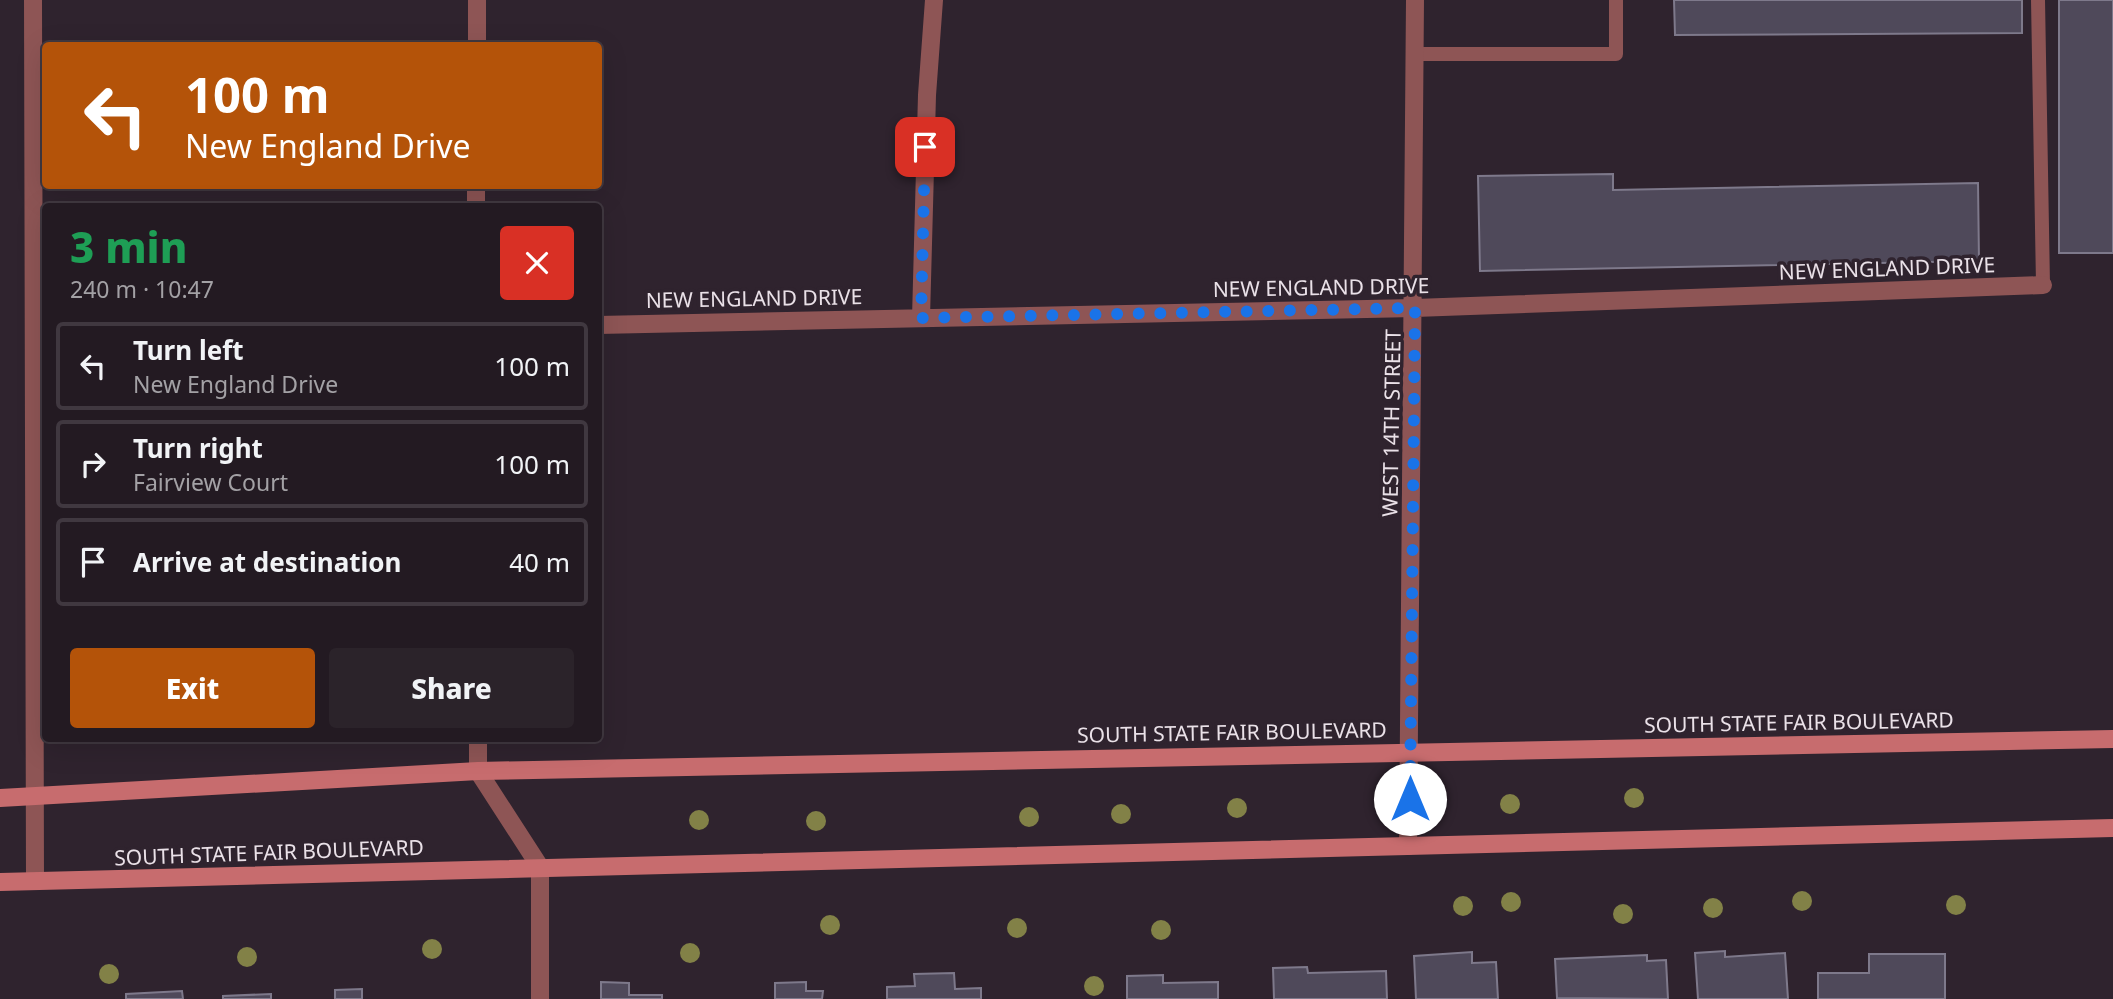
<!DOCTYPE html>
<html lang="en">
<head>
<meta charset="utf-8">
<style>
	:root { --surface:#231a22; --page:#2b232a; --text:#f1f3f6; --muted:#a3a1a5; --line:#403840; --accent:#b45309 }
	body { margin:0; font-family:"Noto Sans",sans-serif; background:var(--page); color:var(--text); height:100vh; display:flex; flex-direction:column; font-size:26px; white-space:nowrap }
	* { box-sizing:border-box; margin:0 }
	p { font-size:23px; color:var(--muted) }
	.icon { flex:none; width:38px; height:38px; fill:none; stroke:currentColor; stroke-width:2; stroke-linecap:round; stroke-linejoin:round }
	.map { position:relative; flex:1; overflow:hidden }
	.sheet { position:absolute; left:42px; top:203px; width:560px; height:539px; display:flex; flex-direction:column; background:var(--surface); border-radius:7px; box-shadow:0 7px 28px #0002,0 0 0 2px var(--line) }
	.sheet>* { flex:none }
	.guide { position:absolute; left:42px; top:42px; width:560px; height:147px; border-radius:7px; box-shadow:0 7px 28px #0002,0 0 0 2px var(--line); background:#b45309; color:#fff; overflow:hidden }
	.pin { position:absolute; display:grid; place-items:center; width:60px; height:60px; color:#fff; margin:-30px; border-radius:14px; box-shadow:0 4px 10px #0006 }
	.me { position:absolute; width:77px; margin:-38px; rotate:0deg; stroke-linejoin:round; filter:drop-shadow(0 0 5px #0008) }
	.turn { display:flex; align-items:center; gap:24px; height:147px; padding:0 28px; font-size:32px }
	.turn .icon { width:91px; height:91px; stroke-width:2.5 }
	.turn b { display:block; font-size:49px; line-height:60px }
	.round { display:grid; place-items:center; flex:none; width:74px; height:74px; border-radius:7px; background:var(--page) }
	.overview { display:flex; align-items:center; justify-content:space-between; height:119px; padding:0 28px }
	h1 { font-size:42px; font-weight:800; line-height:52px; color:#1e9e55 }
	.button { display:flex; gap:14px; margin-top:auto; padding:14px 28px }
	.button a { flex:1; height:80px; border-radius:7px; background:var(--accent); color:#fff; font-size:28px; font-weight:800; line-height:80px; text-align:center }
	.button a+a { background:var(--page); color:var(--text) }
	ul { padding:0; list-style:none }
	li { display:flex; align-items:center; gap:21px; height:88px; margin:0 14px 10px; padding:0 14px; border:4px solid var(--line); border-radius:7px }
	li div { flex:1 }
	li b { display:block; font-size:26px }
	li em { font-style:normal }
	.map>svg:first-child { display:block }
</style>
</head>
<body>
<div class="map">
<svg width="2113" height="999" viewBox="0 0 2113 999">
	<rect width="100%" height="100%" fill="#2f232e"/>
	<path fill="#4f495a" stroke="#7e798b" stroke-width="2" d="M 1674,0 L 2022,0 L 2022,33 L 1675,35 Z
		M 2059,0 L 2113,0 L 2113,253 L 2059,253 Z
		M 1613,174 L 1613,190 L 1978,183 L 1979,261 L 1480,271 L 1478,176 Z
		M 1725,951 L 1725,957 L 1785,953 L 1788,999 L 1698,999 L 1695,953 Z
		M 1472,952 L 1472,963 L 1496,962 L 1498,999 L 1416,999 L 1414,956 Z
		M 1869,954 L 1945,954 L 1945,999 L 1818,999 L 1818,973 L 1869,973 Z
		M 1647,955 L 1647,961 L 1666,960 L 1668,999 L 1557,998 L 1555,959 Z
		M 1307,967 L 1308,973 L 1386,971 L 1387,999 L 1274,999 L 1273,968 Z
		M 954,973 L 955,989 L 981,988 L 981,999 L 887,999 L 887,987 L 915,986 L 914,974 Z
		M 1163,975 L 1163,983 L 1218,982 L 1218,999 L 1127,999 L 1127,976 Z
		M 601,982 L 629,983 L 629,995 L 662,995 L 662,999 L 601,999 Z
		M 806,982 L 806,991 L 823,991 L 822,999 L 775,999 L 775,983 Z
		M 362,989 L 362,999 L 335,999 L 335,990 Z
		M 182,991 L 183,999 L 126,999 L 126,994 Z
		M 271,994 L 271,999 L 223,999 L 223,996 Z"/>
	<g fill="none" stroke-linecap="round" stroke-linejoin="round">
		<path stroke="#8e5555" stroke-width="14" d="M 2038,0 L 2043,285
			M 1415,54 L 1616,54 L 1616,0"/>
		<path stroke="#8e5555" stroke-width="18" d="M 33,0 L 35,881
			M 477,46 L 477,0
			M 476,206 L 476,186
			M 921,318 L 927,95 L 934,0
			M 598,325 L 1415,308 L 2043,285
			M 478,738 L 478,771 L 540,867 L 540,999
			M 1408,846 L 1415,0"/>
		<path stroke="#c76c6e" stroke-width="18" d="M 0,798 L 478,771 L 2113,739
			M 0,882 L 2113,828"/>
	</g>
	<g fill="#828147">
		<circle cx="1634" cy="798" r="10"/>
		<circle cx="1510" cy="804" r="10"/>
		<circle cx="1237" cy="808" r="10"/>
		<circle cx="1121" cy="814" r="10"/>
		<circle cx="1029" cy="817" r="10"/>
		<circle cx="699" cy="820" r="10"/>
		<circle cx="816" cy="821" r="10"/>
		<circle cx="1802" cy="901" r="10"/>
		<circle cx="1511" cy="902" r="10"/>
		<circle cx="1956" cy="905" r="10"/>
		<circle cx="1463" cy="906" r="10"/>
		<circle cx="1713" cy="908" r="10"/>
		<circle cx="1623" cy="914" r="10"/>
		<circle cx="830" cy="925" r="10"/>
		<circle cx="1017" cy="928" r="10"/>
		<circle cx="1161" cy="930" r="10"/>
		<circle cx="432" cy="949" r="10"/>
		<circle cx="690" cy="953" r="10"/>
		<circle cx="247" cy="957" r="10"/>
		<circle cx="109" cy="974" r="10"/>
		<circle cx="1094" cy="986" r="10"/>
	</g>
	<g fill="none" stroke-linecap="round" stroke-linejoin="round">
		<path stroke="#1a73e8" stroke-width="12" stroke-dasharray="0 21.6" d="M 925,147 L 921,318 L 1415,308 L 1410,799"/>
	</g>
	<g text-anchor="middle" dominant-baseline="central" stroke-width="7" stroke-linejoin="round" paint-order="stroke">
		<g font-size="21" fill="#eae1e8" stroke="#2f232e">
			<text transform="translate(1887 268) rotate(-2)">NEW ENGLAND DRIVE</text>
			<text transform="translate(1321 287) rotate(-1)">NEW ENGLAND DRIVE</text>
			<text transform="translate(754 298) rotate(-1)">NEW ENGLAND DRIVE</text>
			<text transform="translate(1391 423) rotate(-89)">WEST 14TH STREET</text>
			<text transform="translate(1799 722) rotate(-1)">SOUTH STATE FAIR BOULEVARD</text>
			<text transform="translate(1232 732) rotate(-1)">SOUTH STATE FAIR BOULEVARD</text>
			<text transform="translate(269 852) rotate(-2)">SOUTH STATE FAIR BOULEVARD</text>
		</g>
	</g>
</svg>
<div class="pin" style="left:925px;top:147px;background:#d93025"><svg class="icon" aria-label="arrive" viewBox="0 0 24 24"><path d="M6 21V4h12l-3 4 3 4H6"/></svg></div>
<svg class="me" style="left:1410px;top:799px" viewBox="-20 -20 40 40"><circle r="19" fill="#fff"/><path d="M0-13L10 11 0 6-10 11z" fill="#1a73e8"/></svg>
<div class="guide">
<div class="turn"><svg class="icon" aria-label="left" viewBox="0 0 24 24"><path d="M17 20v-9H6M10 6l-5 5 5 5"/></svg><div><b>100 m</b>New England Drive</div></div>
</div>
<section class="sheet">
<div class="overview"><div><h1>3 min</h1><p>240 m · 10:47</p></div><a class="round" style="background:#d93025;color:#fff"><svg class="icon" aria-label="close" viewBox="0 0 24 24"><path d="M6 6l12 12M18 6L6 18"/></svg></a></div>
<ul>
<li><svg class="icon" aria-label="left" viewBox="0 0 24 24"><path d="M17 20v-9H6M10 6l-5 5 5 5"/></svg><div><b>Turn left</b><p>New England Drive</p></div><em>100 m</em></li>
<li><svg class="icon" aria-label="right" viewBox="0 0 24 24"><path d="M7 20v-9h11M14 6l5 5-5 5"/></svg><div><b>Turn right</b><p>Fairview Court</p></div><em>100 m</em></li>
<li><svg class="icon" aria-label="arrive" viewBox="0 0 24 24"><path d="M6 21V4h12l-3 4 3 4H6"/></svg><div><b>Arrive at destination</b></div><em>40 m</em></li>
</ul>
<div class="button"><a>Exit</a><a>Share</a></div>
</section>
</div>
</body>
</html>
